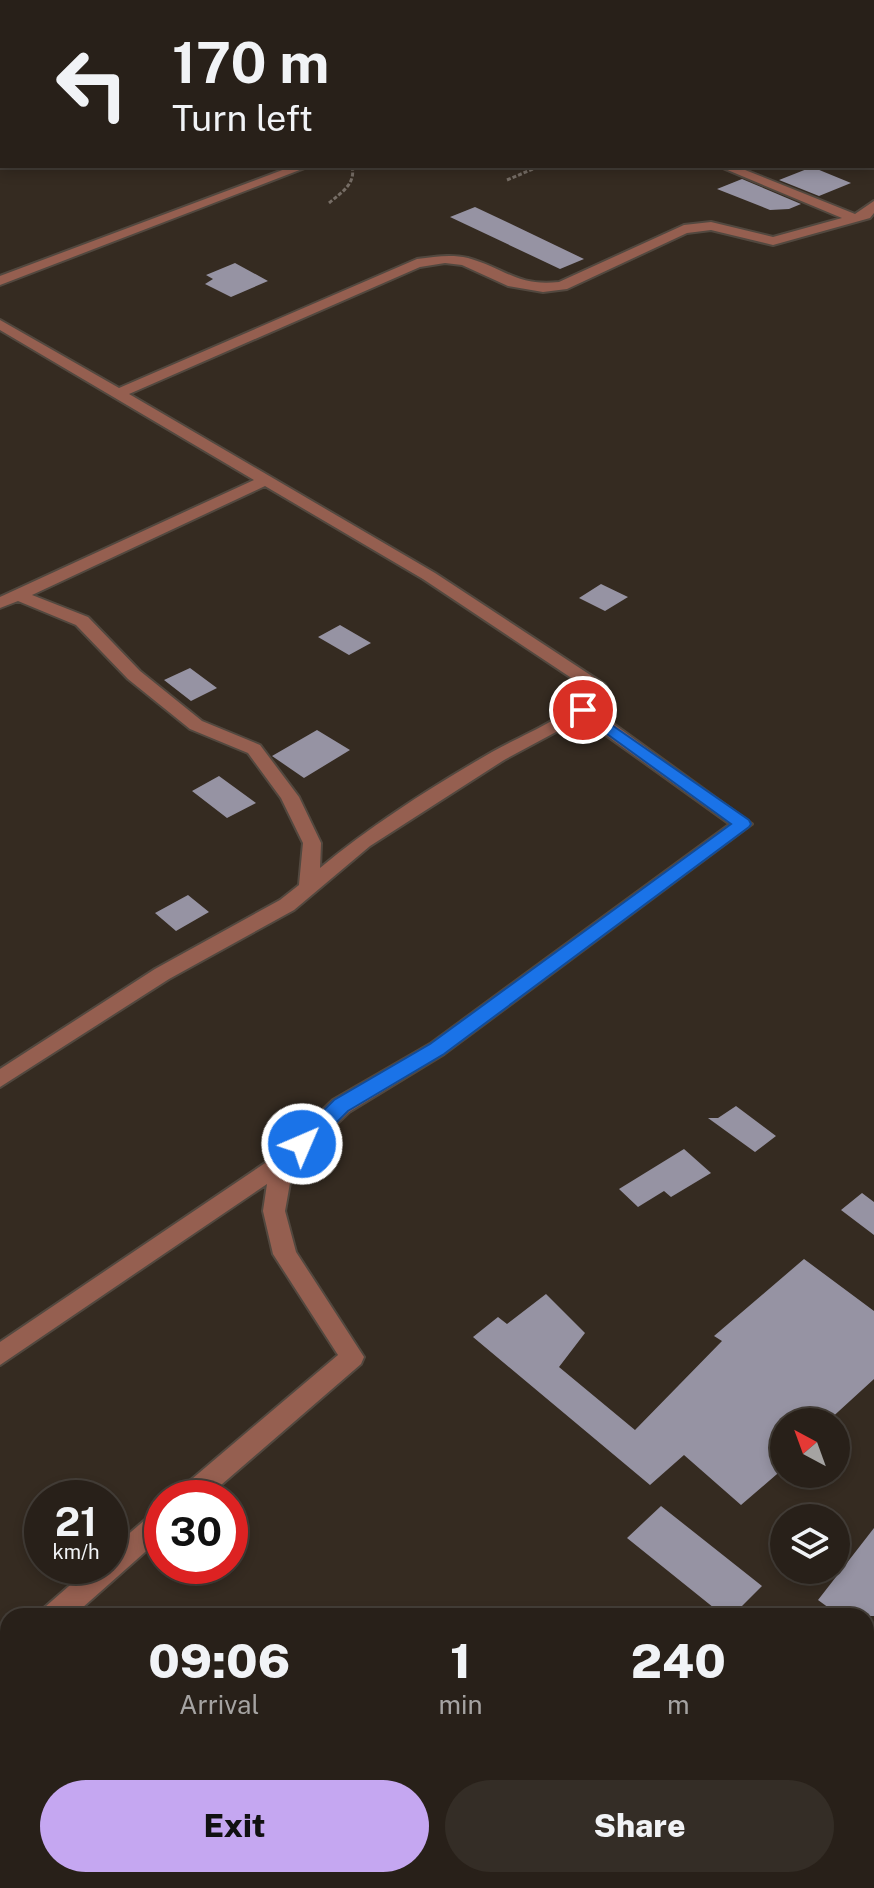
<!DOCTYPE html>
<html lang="en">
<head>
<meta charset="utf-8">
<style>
	:root { --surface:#282019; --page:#342d26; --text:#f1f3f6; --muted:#a5a3a2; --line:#443e38; --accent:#c5a7f1 }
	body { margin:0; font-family:"Public Sans",sans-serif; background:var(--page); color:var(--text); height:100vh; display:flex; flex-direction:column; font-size:30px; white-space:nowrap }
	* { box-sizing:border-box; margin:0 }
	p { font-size:26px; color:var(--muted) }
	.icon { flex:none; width:44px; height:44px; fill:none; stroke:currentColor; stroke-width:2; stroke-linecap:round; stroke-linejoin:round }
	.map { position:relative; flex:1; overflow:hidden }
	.sheet { position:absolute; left:0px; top:1608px; width:874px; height:280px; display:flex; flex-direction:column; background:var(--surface); border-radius:24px 24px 0 0; box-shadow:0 4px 12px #0003,0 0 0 2px var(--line) }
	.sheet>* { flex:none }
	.hud { position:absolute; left:0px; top:0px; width:874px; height:168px; box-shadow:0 4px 12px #0003,0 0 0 2px var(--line); background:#282019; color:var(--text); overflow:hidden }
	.needle { width:52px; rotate:319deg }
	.fabs { position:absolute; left:770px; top:1408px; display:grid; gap:16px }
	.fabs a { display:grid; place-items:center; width:80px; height:80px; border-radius:50%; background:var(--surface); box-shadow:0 4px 12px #0003,0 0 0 2px var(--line); font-size:40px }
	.speed { position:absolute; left:24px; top:1480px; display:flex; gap:16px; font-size:40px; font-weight:700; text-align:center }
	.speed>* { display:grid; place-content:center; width:104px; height:104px; border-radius:50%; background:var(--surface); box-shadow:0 4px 12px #0003,0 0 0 2px var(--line); line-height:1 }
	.speed small { font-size:20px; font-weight:400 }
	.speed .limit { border:12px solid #d22; background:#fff; color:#111 }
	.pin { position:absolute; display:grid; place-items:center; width:68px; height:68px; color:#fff; margin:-34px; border:4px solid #fff; border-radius:50%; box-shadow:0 2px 8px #0007 }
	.me { position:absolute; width:88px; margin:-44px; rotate:45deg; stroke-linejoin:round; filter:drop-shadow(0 0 6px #0008) }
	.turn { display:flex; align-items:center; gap:28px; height:168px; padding:0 40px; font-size:36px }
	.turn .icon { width:104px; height:104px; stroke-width:2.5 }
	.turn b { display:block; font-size:56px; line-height:68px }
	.eta { display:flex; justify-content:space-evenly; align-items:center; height:136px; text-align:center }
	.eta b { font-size:48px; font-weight:800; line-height:56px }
	.button { display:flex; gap:16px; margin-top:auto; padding:16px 40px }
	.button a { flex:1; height:92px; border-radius:48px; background:var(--accent); color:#111; font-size:32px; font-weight:800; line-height:92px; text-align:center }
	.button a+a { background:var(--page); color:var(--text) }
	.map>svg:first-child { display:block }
</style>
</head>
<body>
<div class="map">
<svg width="874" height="1888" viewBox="0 0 874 1888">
	<rect width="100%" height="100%" fill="#352b21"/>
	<path fill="#0f1e1f" stroke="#505958" stroke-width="2" d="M 866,1776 L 874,1781 L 874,1888 L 751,1888 L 740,1880 L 866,1880 Z"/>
	<path fill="#9693a3" d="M 812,167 L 851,183 L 819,196 L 779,180 Z
		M 742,179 L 801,204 L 789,209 L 770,210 L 717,189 Z
		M 475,207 L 509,223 L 584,259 L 560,269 L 450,217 Z
		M 235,263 L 268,281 L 231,297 L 205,284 L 213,279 L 206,275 Z
		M 601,584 L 628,597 L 605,611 L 579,598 Z
		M 340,625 L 371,643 L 349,655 L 318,637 Z
		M 190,668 L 217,688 L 191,701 L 164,680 Z
		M 317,730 L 350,750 L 304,778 L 272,756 Z
		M 219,776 L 256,803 L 227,818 L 192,791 Z
		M 188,895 L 209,912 L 176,931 L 155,913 Z
		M 736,1106 L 776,1136 L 755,1152 L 708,1118 L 718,1118 Z
		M 684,1149 L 711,1173 L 671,1197 L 664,1191 L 638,1207 L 619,1189 Z
		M 862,1193 L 874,1202 L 874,1235 L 841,1210 Z
		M 804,1259 L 874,1311 L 874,1379 L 827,1422 L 784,1422 L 784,1468 L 741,1505 L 684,1455 L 650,1485 L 473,1337 L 498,1317 L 507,1324 L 546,1294 L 585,1333 L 559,1367 L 635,1430 L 722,1341 L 714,1336 Z
		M 661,1506 L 762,1586 L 732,1616 L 724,1616 L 627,1538 Z
		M 874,1528 L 874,1616 L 840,1616 L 818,1600 Z"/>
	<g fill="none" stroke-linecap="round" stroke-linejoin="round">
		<defs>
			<path id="minor" d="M 412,0 L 424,0 L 425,2 L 413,2 Z
				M 293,166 L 310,166 L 0,285 L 0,276 Z
				M 718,166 L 735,166 L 855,214 L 874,201 L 874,213 L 870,218 L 773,245 L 711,230 L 687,233 L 567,289 L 543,292 L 508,286 L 462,265 L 445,263 L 420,267 L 129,394 L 435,573 L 604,684 L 607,688 L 593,709 L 752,824 L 444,1054 L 349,1112 L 293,1166 L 285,1211 L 296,1252 L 364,1357 L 361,1364 L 206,1498 L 175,1498 L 179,1490 L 338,1355 L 273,1254 L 263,1211 L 267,1184 L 0,1365 L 0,1342 L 274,1157 L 333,1100 L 430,1044 L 730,824 L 582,718 L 504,760 L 370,846 L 294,910 L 169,979 L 0,1087 L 0,1069 L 155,969 L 280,900 L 299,885 L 303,843 L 281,798 L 248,753 L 190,729 L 128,679 L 76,625 L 18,601 L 0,608 L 0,597 L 254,480 L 0,330 L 0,320 L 119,388 L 417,259 C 435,257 450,254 468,258 C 504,268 518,287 559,282 L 684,225 L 711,222 L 773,237 L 842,218 ZM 265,486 L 423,579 L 588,689 C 567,720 525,733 492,752 C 433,786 373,824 320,868 L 321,843 L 299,797 L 260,745 L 202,721 L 140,671 L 88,617 L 32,595 Z
				M 162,1510 L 162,1537 L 73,1616 L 41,1616 L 45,1607 L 92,1566 L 110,1566 L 110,1550 L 153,1513 Z
				M 8,1644 L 8,1674 L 0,1677 L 0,1647 Z"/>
		</defs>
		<use href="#minor" stroke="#52483f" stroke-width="4"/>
		<path stroke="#766d65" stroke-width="3" stroke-dasharray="4 2" stroke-linecap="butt" d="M 206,2 L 209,0
			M 507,180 L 540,166
			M 329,203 C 342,192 356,184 352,166"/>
		<use href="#minor" fill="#955f50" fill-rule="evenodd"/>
	</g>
	<path fill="#1a73e8" stroke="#114b97" stroke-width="2" d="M 583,705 L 749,820 L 751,824 L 749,827 L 444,1054 L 348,1111 L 309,1150 L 295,1150 L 292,1144 L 295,1139 L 334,1100 L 430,1044 L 731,824 L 578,713 L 575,710 Z"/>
</svg>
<div class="fabs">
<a><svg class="needle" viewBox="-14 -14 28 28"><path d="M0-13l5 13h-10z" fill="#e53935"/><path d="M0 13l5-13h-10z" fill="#a5a3a2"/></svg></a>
<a><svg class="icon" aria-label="layers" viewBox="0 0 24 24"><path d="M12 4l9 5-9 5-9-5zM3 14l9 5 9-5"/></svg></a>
</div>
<div class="speed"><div>21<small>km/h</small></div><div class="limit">30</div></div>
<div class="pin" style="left:583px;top:710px;background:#d93025"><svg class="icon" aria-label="arrive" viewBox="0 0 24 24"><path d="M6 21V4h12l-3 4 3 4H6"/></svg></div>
<svg class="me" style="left:302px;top:1144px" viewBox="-20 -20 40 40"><circle r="17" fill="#1a73e8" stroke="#fff" stroke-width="3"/><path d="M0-11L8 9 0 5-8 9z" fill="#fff"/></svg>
<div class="hud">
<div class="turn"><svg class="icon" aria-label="left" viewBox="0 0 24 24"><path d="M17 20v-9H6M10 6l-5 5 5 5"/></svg><div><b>170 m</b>Turn left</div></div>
</div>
<section class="sheet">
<div class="eta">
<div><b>09:06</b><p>Arrival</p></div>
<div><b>1</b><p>min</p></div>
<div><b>240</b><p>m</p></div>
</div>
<div class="button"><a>Exit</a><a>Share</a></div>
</section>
</div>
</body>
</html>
